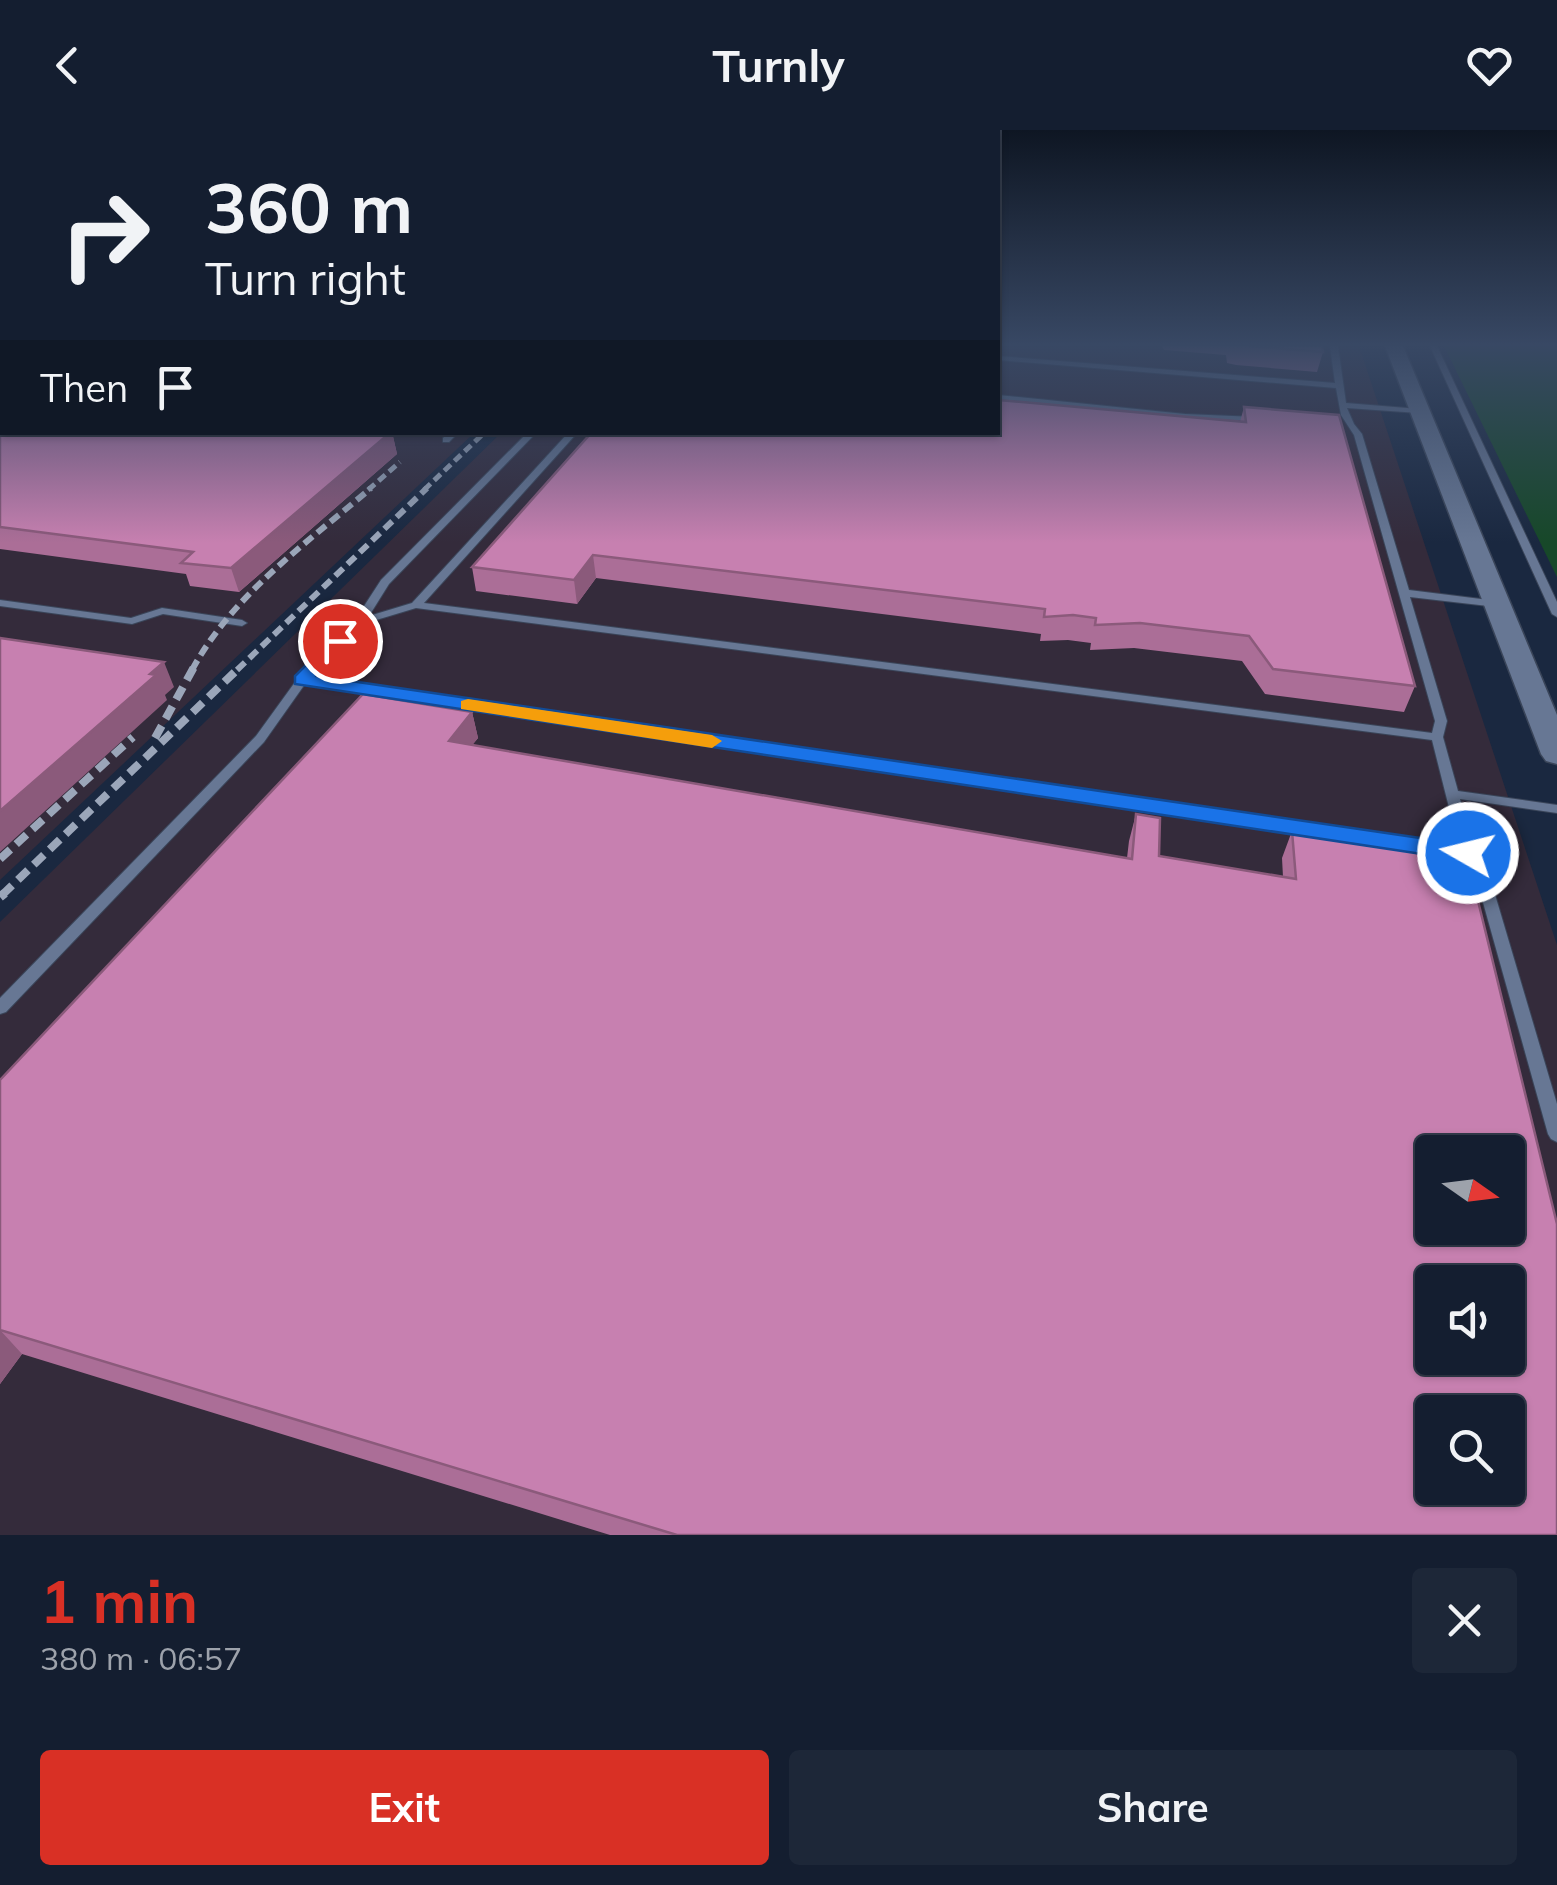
<!DOCTYPE html>
<html lang="en">
<head>
<meta charset="utf-8">
<style>
	:root { --surface:#141e30; --page:#1d2738; --text:#f1f3f6; --muted:#9da2ab; --line:#333c4c; --accent:#d93025 }
	body { margin:0; font-family:Mulish,sans-serif; background:var(--page); color:var(--text); height:100vh; display:flex; flex-direction:column; font-size:38px; white-space:nowrap }
	* { box-sizing:border-box; margin:0 }
	p { font-size:32px; color:var(--muted) }
	.icon { flex:none; width:55px; height:55px; fill:none; stroke:currentColor; stroke-width:2; stroke-linecap:round; stroke-linejoin:round }
	.map { position:relative; height:1405px; overflow:hidden }
	.drawer { display:flex; flex-direction:column; background:var(--surface); flex:1 }
	.drawer>* { flex:none }
	.hud { position:absolute; left:0px; top:0px; width:1000px; height:305px; box-shadow:0 2px 8px #0004,0 0 0 2px var(--line); background:#141e30; color:var(--text); overflow:hidden }
	.needle { width:65px; rotate:104deg }
	.fabs { position:absolute; left:1415px; top:1005px; display:grid; gap:20px }
	.fabs a { display:grid; place-items:center; width:110px; height:110px; border-radius:10px; background:var(--surface); box-shadow:0 2px 8px #0004,0 0 0 2px var(--line); font-size:50px }
	.pin { position:absolute; display:grid; place-items:center; width:85px; height:85px; color:#fff; margin:-42px; border:5px solid #fff; border-radius:50%; box-shadow:0 2px 10px #0007 }
	.me { position:absolute; width:110px; margin:-55px; rotate:278deg; stroke-linejoin:round; filter:drop-shadow(0 0 8px #0008) }
	.turn { display:flex; align-items:center; gap:35px; height:210px; padding:0 40px; font-size:45px }
	.turn .icon { width:130px; height:130px; stroke-width:2.5 }
	.turn b { display:block; font-size:70px; line-height:85px }
	.then { display:flex; align-items:center; height:95px; padding:0 40px; background:#0003; gap:20px; font-size:38px }
	.round { display:grid; place-items:center; flex:none; width:105px; height:105px; border-radius:10px; background:var(--page) }
	.headline { display:flex; align-items:center; justify-content:space-between; height:170px; padding:0 40px }
	h1 { font-size:60px; font-weight:700; line-height:75px; color:var(--accent) }
	.primary-button { display:flex; gap:20px; margin-top:auto; padding:20px 40px }
	.primary-button a { flex:1; height:115px; border-radius:10px; background:var(--accent); color:#fff; font-size:40px; font-weight:700; line-height:115px; text-align:center }
	.primary-button a+a { background:var(--page); color:var(--text) }
	header { display:flex; justify-content:space-between; align-items:center; height:130px; padding:0 40px; background:var(--surface); font-size:45px; font-weight:700 }
	.map>svg:first-child { display:block }
</style>
</head>
<body>
<header><svg class="icon" aria-label="back" viewBox="0 0 24 24"><path d="M15 5l-7 7 7 7"/></svg>Turnly<svg class="icon" aria-label="heart" viewBox="0 0 24 24"><path d="M12 20l-8-8c-3-5 5-10 8-4 3-6 11-1 8 4z"/></svg></header>
<div class="map">
<svg width="1557" height="1405" viewBox="0 0 1557 1405">
	<rect width="100%" height="100%" fill="#1a2840"/>
	<path fill="#342b3b" fill-rule="evenodd" d="M 998,216 L 1359,216 L 1557,815 L 1557,1405 L 0,1405 L 0,792 L 501,303 L 998,302 ZM 1432,1022 L 1508,1022 L 1508,1098 L 1432,1098 ZM 1432,1152 L 1508,1152 L 1508,1228 L 1432,1228 ZM 1432,1282 L 1508,1282 L 1508,1358 L 1432,1358 Z
		M 0,246 L 2,302 L 474,303 L 0,750 Z"/>
	<path fill="#174829" d="M 1444,216 L 1557,216 L 1557,447 Z"/>
	<g fill="none" stroke-linecap="round" stroke-linejoin="round">
		<defs>
			<path id="service" d="M 0,216 L 2,216 L 2,219 L 0,219 Z
				M 1330,216 L 1338,216 L 1346,273 L 1419,279 L 1423,281 L 1419,283 L 1347,278 L 1354,294 L 1362,304 L 1409,460 L 1497,471 L 1502,474 L 1497,477 L 1410,467 L 1447,591 L 1443,607 L 1458,661 L 1557,675 L 1557,683 L 1460,669 L 1475,723 L 1491,751 L 1557,974 L 1557,1012 L 1551,1009 L 1548,1004 L 1477,751 L 1463,727 L 305,554 L 264,612 L 6,882 L 0,884 L 0,868 L 256,606 L 298,548 L 355,490 L 381,450 L 528,302 L 537,302 L 389,454 L 369,486 L 412,473 L 569,302 L 578,302 L 424,473 L 1432,603 L 1435,591 L 1354,305 L 1341,285 L 1336,258 L 998,230 L 998,226 L 1335,253 ZM 416,478 L 1432,610 L 1459,717 L 311,548 L 363,494 Z
				M 1430,216 L 1437,216 L 1557,472 L 1557,487 L 1552,484 Z
				M 998,265 L 1185,284 L 1256,287 L 1260,289 L 1256,291 L 1185,288 L 998,269 Z
				M 449,302 L 459,302 L 449,312 L 443,312 L 443,308 Z
				M 0,470 L 131,488 L 162,478 L 242,490 L 247,493 L 242,496 L 163,484 L 132,494 L 0,476 Z"/>
			<path id="minor" d="M 0,233 L 2,234 L 2,243 L 0,243 Z"/>
			<path id="tertiary" d="M 1385,216 L 1403,216 L 1557,585 L 1557,634 L 1546,631 L 1541,624 Z"/>
		</defs>
		<use href="#service" stroke="#3a4559" stroke-width="2"/>
		<use href="#minor" stroke="#3a4559" stroke-width="2"/>
		<use href="#tertiary" stroke="#3a4559" stroke-width="3"/>
		<use href="#service" fill="#677794" fill-rule="evenodd"/>
		<use href="#minor" fill="#677794" fill-rule="evenodd"/>
		<use href="#tertiary" fill="#677794" fill-rule="evenodd"/>
		<path stroke="#9ba6b9" stroke-width="5" stroke-dasharray="9 5" stroke-linecap="butt" d="M 368,360 L 400,332
			M 424,360 L 485,302"/>
		<path stroke="#9ba6b9" stroke-width="6" stroke-dasharray="11 6" stroke-linecap="butt" d="M 192,540 C 233,464 307,413 371,358
			M 237,540 L 427,358"/>
		<path stroke="#9ba6b9" stroke-width="8" stroke-dasharray="14 8" stroke-linecap="butt" d="M 155,608 L 194,537
			M 0,729 L 133,607
			M 2,765 L 240,537"/>
		<path stroke="#9ba6b9" stroke-width="9" stroke-dasharray="18 9" stroke-linecap="butt" d="M 0,767 L 5,763"/>
	</g>
	<path fill="#ab6e97" d="M 1162,216 L 1322,216 L 1323,222 L 1317,242 L 1236,235 L 1227,233 L 1226,225 L 1164,220 Z
		M 0,267 L 344,304 L 392,302 L 397,324 L 239,462 L 190,456 L 186,444 L 0,419 Z
		M 1244,277 L 1415,556 L 1404,582 L 1265,564 L 1242,531 L 1134,518 L 1090,520 L 1091,513 L 1068,510 L 1040,511 L 1041,504 L 596,448 L 577,474 L 476,461 L 472,437 L 1240,292 Z
		M 472,582 L 478,608 L 472,615 L 1127,728 L 1129,711 L 1136,684 L 1159,726 L 1283,747 L 1282,728 L 1292,701 L 1557,1405 L 610,1405 L 22,1224 L 0,1254 L 0,950 Z"/>
	<path fill="#8b5a7b" d="M 392,302 L 397,324 L 239,462 L 231,438 Z
		M 593,425 L 596,448 L 577,474 L 574,450 Z
		M 164,532 L 174,557 L 165,565 L 167,570 L 0,722 L 0,681 Z
		M 472,582 L 478,608 L 455,637 L 449,611 Z
		M 0,1200 L 22,1224 L 0,1254 Z"/>
	<path fill="#c780b0" stroke="#8b5a7b" stroke-width="2.5" fill-rule="evenodd" d="M 1249,216 L 1322,216 L 1323,222 Z
		M 0,267 L 2,268 L 2,302 L 327,302 L 344,304 L 346,302 L 391,302 L 231,438 L 181,433 L 193,422 L 0,397 Z
		M 998,270 L 1246,292 L 1244,277 L 1339,285 L 1415,556 L 1273,539 L 1249,506 L 1140,493 L 1095,495 L 1096,488 L 1073,485 L 1044,487 L 1045,479 L 593,425 L 574,450 L 472,437 L 592,302 L 998,302 Z
		M 0,508 L 164,532 L 150,544 L 156,545 L 0,681 Z
		M 363,564 L 472,582 L 449,611 L 1132,729 L 1136,684 L 1160,688 L 1159,726 L 1296,749 L 1292,701 L 1468,730 L 1557,1094 L 1557,1405 L 677,1405 L 0,1200 L 0,950 ZM 1432,1022 L 1508,1022 L 1508,1098 L 1432,1098 ZM 1432,1152 L 1508,1152 L 1508,1228 L 1432,1228 ZM 1432,1282 L 1508,1282 L 1508,1358 L 1432,1358 Z"/>
	<linearGradient id="sky" x2="0" y2="1"><stop stop-color="#0e1623"/><stop offset="0.52" stop-color="#384864"/><stop offset="1" stop-color="#384864" stop-opacity="0"/></linearGradient>
	<rect width="1557" height="413" fill="url(#sky)"/>
	<path fill="#1a73e8" stroke="#114b97" stroke-width="2.5" d="M 340,505 L 350,511 L 317,546 L 1468,715 L 1480,723 L 1468,731 L 295,554 L 295,546 L 334,507 Z"/>
	<path fill="#f59e0b" d="M 468,569 L 712,605 L 722,611 L 712,618 L 461,579 L 461,571 Z"/>
</svg>
<div class="fabs">
<a><svg class="needle" viewBox="-14 -14 28 28"><path d="M0-13l5 13h-10z" fill="#e53935"/><path d="M0 13l5-13h-10z" fill="#9da2ab"/></svg></a>
<a><svg class="icon" aria-label="sound" viewBox="0 0 24 24"><path d="M4 9h4l5-4v14l-5-4H4zM17 9q2 3 0 6"/></svg></a>
<a><svg class="icon" aria-label="search" viewBox="0 0 24 24"><circle cx="10" cy="10" r="6"/><path d="M15 15l6 6"/></svg></a>
</div>
<div class="pin" style="left:340px;top:511px;background:#d93025"><svg class="icon" aria-label="arrive" viewBox="0 0 24 24"><path d="M6 21V4h12l-3 4 3 4H6"/></svg></div>
<svg class="me" style="left:1468px;top:723px" viewBox="-20 -20 40 40"><circle r="17" fill="#1a73e8" stroke="#fff" stroke-width="3"/><path d="M0-11L8 9 0 5-8 9z" fill="#fff"/></svg>
<div class="hud">
<div class="turn"><svg class="icon" aria-label="right" viewBox="0 0 24 24"><path d="M7 20v-9h11M14 6l5 5-5 5"/></svg><div><b>360 m</b>Turn right</div></div>
<div class="then">Then<svg class="icon" aria-label="arrive" viewBox="0 0 24 24"><path d="M6 21V4h12l-3 4 3 4H6"/></svg></div>
</div>
</div>
<section class="drawer">
<div class="headline"><div><h1>1 min</h1><p>380 m · 06:57</p></div><a class="round"><svg class="icon" aria-label="close" viewBox="0 0 24 24"><path d="M6 6l12 12M18 6L6 18"/></svg></a></div>
<div class="primary-button"><a>Exit</a><a>Share</a></div>
</section>
</body>
</html>
